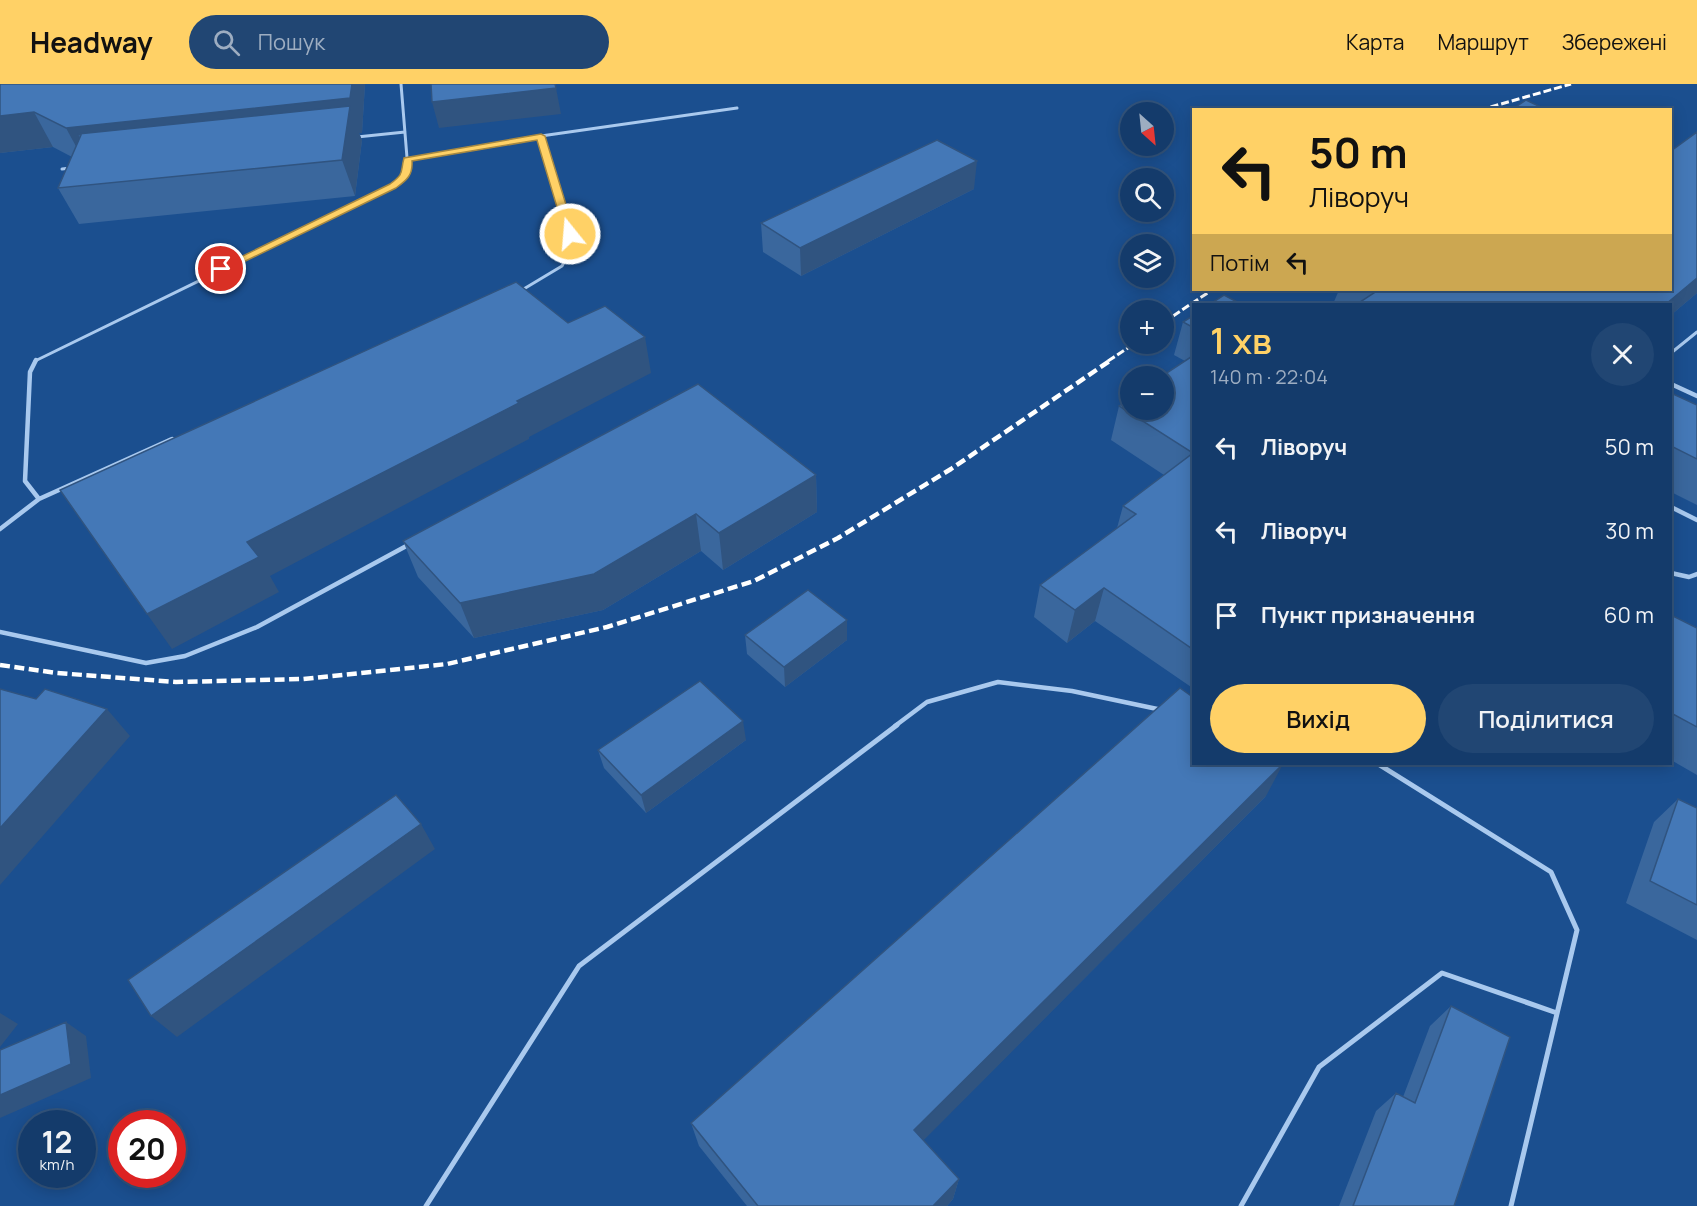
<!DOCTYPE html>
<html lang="uk">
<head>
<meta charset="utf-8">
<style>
	:root { --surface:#143b6b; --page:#214673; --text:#f1f3f6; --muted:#9dadc1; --line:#33557e; --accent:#ffd166 }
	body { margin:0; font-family:Manrope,sans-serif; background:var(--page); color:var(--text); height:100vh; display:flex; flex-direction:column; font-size:22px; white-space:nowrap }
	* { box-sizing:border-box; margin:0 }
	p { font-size:20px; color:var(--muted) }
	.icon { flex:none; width:33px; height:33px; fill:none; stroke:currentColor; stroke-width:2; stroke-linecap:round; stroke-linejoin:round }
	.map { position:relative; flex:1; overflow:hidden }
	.drawer { position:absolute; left:1192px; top:219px; width:480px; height:462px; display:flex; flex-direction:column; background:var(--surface); border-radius:0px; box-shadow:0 3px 15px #0003,0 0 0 2px var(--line) }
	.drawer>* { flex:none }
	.hud { position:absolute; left:1192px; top:24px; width:480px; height:183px; border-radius:0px; box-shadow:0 3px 15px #0003,0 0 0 2px var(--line); background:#ffd166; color:#111; overflow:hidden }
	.needle { width:39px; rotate:153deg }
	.fabs { position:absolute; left:1120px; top:18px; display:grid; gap:12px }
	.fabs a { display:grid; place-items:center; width:54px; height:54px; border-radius:50%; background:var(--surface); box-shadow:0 3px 15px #0003,0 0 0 2px var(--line); font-size:30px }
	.speed { position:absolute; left:18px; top:1026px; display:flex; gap:12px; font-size:30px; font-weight:700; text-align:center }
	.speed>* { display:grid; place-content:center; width:78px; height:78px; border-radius:50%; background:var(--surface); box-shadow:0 3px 15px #0003,0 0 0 2px var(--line); line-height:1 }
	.speed small { font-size:15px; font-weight:400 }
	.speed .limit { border:9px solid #d22; background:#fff; color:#111 }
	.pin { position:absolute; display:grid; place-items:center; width:51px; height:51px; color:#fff; margin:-26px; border:3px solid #fff; border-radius:50%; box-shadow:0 2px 6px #0007 }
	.me { position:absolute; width:66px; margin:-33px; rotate:343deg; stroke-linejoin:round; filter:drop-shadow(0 0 4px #0008) }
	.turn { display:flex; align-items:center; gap:21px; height:126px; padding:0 18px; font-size:27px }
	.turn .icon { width:78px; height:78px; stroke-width:2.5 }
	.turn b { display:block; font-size:42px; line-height:51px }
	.then { display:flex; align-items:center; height:57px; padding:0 18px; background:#0003; gap:12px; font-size:22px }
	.round { display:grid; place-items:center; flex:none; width:63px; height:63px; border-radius:32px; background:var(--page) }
	.summary { display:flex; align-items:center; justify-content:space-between; height:102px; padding:0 18px }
	h1 { font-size:36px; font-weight:600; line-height:45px; color:var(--accent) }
	.cta { display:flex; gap:12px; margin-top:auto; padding:12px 18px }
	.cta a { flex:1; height:69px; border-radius:36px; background:var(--accent); color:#111; font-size:24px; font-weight:600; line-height:69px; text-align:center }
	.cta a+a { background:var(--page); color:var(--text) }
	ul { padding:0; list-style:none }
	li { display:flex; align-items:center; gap:18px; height:84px; padding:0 18px }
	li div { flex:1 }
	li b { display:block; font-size:22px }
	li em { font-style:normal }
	header { display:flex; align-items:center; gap:36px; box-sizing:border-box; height:84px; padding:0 30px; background:var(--accent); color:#111 }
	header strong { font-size:28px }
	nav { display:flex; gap:33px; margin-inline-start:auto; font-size:21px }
	.search { width:420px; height:54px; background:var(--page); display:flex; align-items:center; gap:15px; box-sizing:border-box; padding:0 21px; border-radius:33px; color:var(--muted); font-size:22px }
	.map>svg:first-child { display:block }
</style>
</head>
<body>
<header>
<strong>Headway</strong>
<div class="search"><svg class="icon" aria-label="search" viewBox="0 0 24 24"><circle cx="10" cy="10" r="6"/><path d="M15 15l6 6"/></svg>Пошук</div>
<nav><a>Карта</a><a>Маршрут</a><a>Збережені</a></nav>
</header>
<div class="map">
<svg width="1697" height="1122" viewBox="0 0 1697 1122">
	<rect width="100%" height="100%" fill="#1b4f8f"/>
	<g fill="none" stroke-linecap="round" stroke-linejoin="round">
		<path stroke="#a9c9ee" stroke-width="3" d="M 357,53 L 405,48
			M 407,75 L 541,52 L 737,24
			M 62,85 L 71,84
			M 522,206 L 562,182 L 570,168 L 570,150 L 541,52
			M 1671,269 L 1697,248
			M 35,277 L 393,102 L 404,94 L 408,86 L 401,0"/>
		<path stroke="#a9c9ee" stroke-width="4.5" d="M 36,276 L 30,288 L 25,397 L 39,415
			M 1671,300 L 1697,312
			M 1671,423 L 1697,436
			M 0,445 L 39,415 L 172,355
			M 1671,489 L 1689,493 L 1697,490
			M 0,548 L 146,579 L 185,572 L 257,543 L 410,460
			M 895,642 L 927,618 L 998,598 L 1072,607 L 1162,626"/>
		<path stroke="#a9c9ee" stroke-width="5" d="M 1378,680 L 1551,788 L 1577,846 L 1511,1122
			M 426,1122 L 579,882 L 897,641
			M 1241,1122 L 1319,983 L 1442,889 L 1557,929"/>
		<path stroke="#fff" stroke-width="3" stroke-dasharray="8 3" stroke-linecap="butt" d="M 1480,26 L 1571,0
			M 1164,238 L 1212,206
			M 1108,277 L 1134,260"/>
		<path stroke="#fff" stroke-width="4.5" stroke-dasharray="10 4.5" stroke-linecap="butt" d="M 0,581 L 57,589 L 176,598 L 303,595 L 447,580 L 607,543 L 754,497 L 838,454 L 951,385 L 1111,276"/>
	</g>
	<path fill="#3a679d" d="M 0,0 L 365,0 L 362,49 L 359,49 L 362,56 L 355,112 L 79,140 L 58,104 L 72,73 L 53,63 L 0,69 Z
		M 1697,48 L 1697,209 L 1671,231 L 1671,220 L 1333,220 L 1339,206 L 1671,206 Z
		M 974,105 L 801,192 L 763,168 L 761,139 Z
		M 1194,231 L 1194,605 L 1095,537 L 1067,559 L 1034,533 L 1040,501 L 1117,444 L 1123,422 L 1164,391 L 1111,356 L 1119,322 L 1185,277 L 1174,271 L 1183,238 Z
		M 1671,309 L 1697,321 L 1697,421 L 1671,408 Z
		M 816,391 L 817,428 L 723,486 L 701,467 L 603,526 L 474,554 L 418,493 L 403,457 Z
		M 1671,531 L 1697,544 L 1697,691 L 1671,676 Z
		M 745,551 L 847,556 L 785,603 L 747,570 Z
		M 746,656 L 646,729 L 604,684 L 598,666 Z
		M 1266,712 L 923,1056 L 959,1095 L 953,1115 L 947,1122 L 747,1122 L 699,1062 L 691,1039 Z
		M 1678,715 L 1697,724 L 1697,856 L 1626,819 L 1654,738 Z
		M 1451,922 L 1454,1122 L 1339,1122 L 1376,1027 L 1396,1009 L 1403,1013 L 1430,942 Z"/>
	<path fill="#305480" d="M 352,0 L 365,0 L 362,49 L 359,49 L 362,56 L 355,112 L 342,76 L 81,51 L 78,50 L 93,78 L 85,79 L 66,44 Z
		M 556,4 L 561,30 L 439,44 L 432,18 Z
		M 34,28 L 53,63 L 0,69 L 0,32 Z
		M 977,77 L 974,105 L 801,192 L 800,164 Z
		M 1697,194 L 1697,209 L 1671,231 L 1671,220 L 1666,220 Z
		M 645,253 L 651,289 L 529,353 L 529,355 L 270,492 L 279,508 L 172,565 L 147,530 L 247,458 L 517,317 Z
		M 816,391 L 817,428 L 723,486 L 719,449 Z
		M 696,430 L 701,467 L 603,526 L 474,554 L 460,519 Z
		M 1104,504 L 1095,537 L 1067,559 L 1075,526 Z
		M 847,536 L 847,556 L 785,603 L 784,583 Z
		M 107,625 L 130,652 L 0,801 L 0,744 Z
		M 743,637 L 746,656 L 646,729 L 641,711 Z
		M 1283,680 L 1266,712 L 911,1069 L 914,1046 Z
		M 421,740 L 435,765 L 177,953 L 151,932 Z
		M 0,929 L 18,940 L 0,963 Z
		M 66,938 L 86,952 L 91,994 L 0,1034 L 0,1011 Z
		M 959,1095 L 953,1115 L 947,1122 L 933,1122 Z"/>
	<path fill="#4478b7" stroke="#305480" stroke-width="1.5" d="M 0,0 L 352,0 L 350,14 L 66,44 L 34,28 L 0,32 Z
		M 431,0 L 555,0 L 556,4 L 432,18 Z
		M 1526,16 L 1547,26 L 1511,26 Z
		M 350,22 L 342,76 L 58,104 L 81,51 L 78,50 Z
		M 1697,48 L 1697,194 L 1666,220 L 1357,220 L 1374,209 L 1367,206 L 1671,206 L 1671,67 Z
		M 937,56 L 977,77 L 800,164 L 761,139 Z
		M 516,198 L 568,239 L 605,222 L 645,253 L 517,317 L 519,319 L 247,458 L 259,473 L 147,530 L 60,406 Z
		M 1224,211 L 1241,220 L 1210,220 Z
		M 1194,231 L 1194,244 L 1183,238 Z
		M 1194,271 L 1194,566 L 1104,504 L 1075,526 L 1040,501 L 1136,430 L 1123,422 L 1193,369 L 1119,322 L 1131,314 L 1131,326 L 1164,326 L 1164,292 L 1162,292 Z
		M 698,300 L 816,391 L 719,449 L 696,430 L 594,490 L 460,519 L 403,457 Z
		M 1671,309 L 1697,321 L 1697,375 L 1671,362 Z
		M 808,506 L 847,536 L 784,583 L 745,551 Z
		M 1671,531 L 1697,544 L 1697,643 L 1671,629 Z
		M 700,597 L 743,637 L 641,711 L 598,666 Z
		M 1180,604 L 1194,614 L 1194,680 L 1283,680 L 914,1046 L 959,1095 L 933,1122 L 758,1122 L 691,1039 Z
		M 0,605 L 36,615 L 45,605 L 107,625 L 0,744 Z
		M 396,711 L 421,740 L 151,932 L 128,896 Z
		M 1678,715 L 1697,724 L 1697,821 L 1650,797 Z
		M 1451,922 L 1510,953 L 1454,1122 L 1353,1122 L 1396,1009 L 1415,1019 Z
		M 66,938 L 71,980 L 0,1011 L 0,966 Z"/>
	<path fill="#ffd166" stroke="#a68842" stroke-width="1.5" d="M 541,50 L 545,52 L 575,150 L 573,152 L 565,150 L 537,56 L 412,77 C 413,91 407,96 396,104 L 225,187 L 216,185 L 390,100 C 405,89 400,89 404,74 Z"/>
</svg>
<div class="fabs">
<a><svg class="needle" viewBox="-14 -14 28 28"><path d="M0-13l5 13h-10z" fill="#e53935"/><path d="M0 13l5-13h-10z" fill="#9dadc1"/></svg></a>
<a><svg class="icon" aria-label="search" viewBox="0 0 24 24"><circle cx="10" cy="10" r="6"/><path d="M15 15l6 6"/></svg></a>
<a><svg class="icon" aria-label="layers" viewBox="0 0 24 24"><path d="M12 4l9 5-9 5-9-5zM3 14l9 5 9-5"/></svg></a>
<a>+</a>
<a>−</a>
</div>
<div class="speed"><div>12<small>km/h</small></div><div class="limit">20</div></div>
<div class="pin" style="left:221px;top:185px;background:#d93025"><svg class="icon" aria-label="arrive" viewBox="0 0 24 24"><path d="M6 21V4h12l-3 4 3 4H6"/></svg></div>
<svg class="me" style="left:570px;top:150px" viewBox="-20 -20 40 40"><circle r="17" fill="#ffd166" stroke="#fff" stroke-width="3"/><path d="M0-11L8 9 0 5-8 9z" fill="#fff"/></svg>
<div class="hud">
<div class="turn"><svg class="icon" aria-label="left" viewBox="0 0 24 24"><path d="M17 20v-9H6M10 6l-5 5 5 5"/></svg><div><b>50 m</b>Ліворуч</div></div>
<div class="then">Потім<svg class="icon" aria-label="left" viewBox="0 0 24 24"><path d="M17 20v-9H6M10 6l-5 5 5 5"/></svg></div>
</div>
<section class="drawer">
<div class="summary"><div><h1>1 хв</h1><p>140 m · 22:04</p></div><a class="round"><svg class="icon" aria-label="close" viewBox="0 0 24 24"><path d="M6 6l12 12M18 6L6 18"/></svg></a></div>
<ul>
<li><svg class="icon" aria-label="left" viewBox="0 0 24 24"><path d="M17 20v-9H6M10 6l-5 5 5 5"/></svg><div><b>Ліворуч</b></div><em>50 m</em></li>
<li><svg class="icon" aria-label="left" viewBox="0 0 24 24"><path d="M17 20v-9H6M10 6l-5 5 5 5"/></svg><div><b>Ліворуч</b></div><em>30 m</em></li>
<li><svg class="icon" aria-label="arrive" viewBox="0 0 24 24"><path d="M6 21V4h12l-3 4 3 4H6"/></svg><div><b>Пункт призначення</b></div><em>60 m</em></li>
</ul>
<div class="cta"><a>Вихід</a><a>Поділитися</a></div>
</section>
</div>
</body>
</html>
